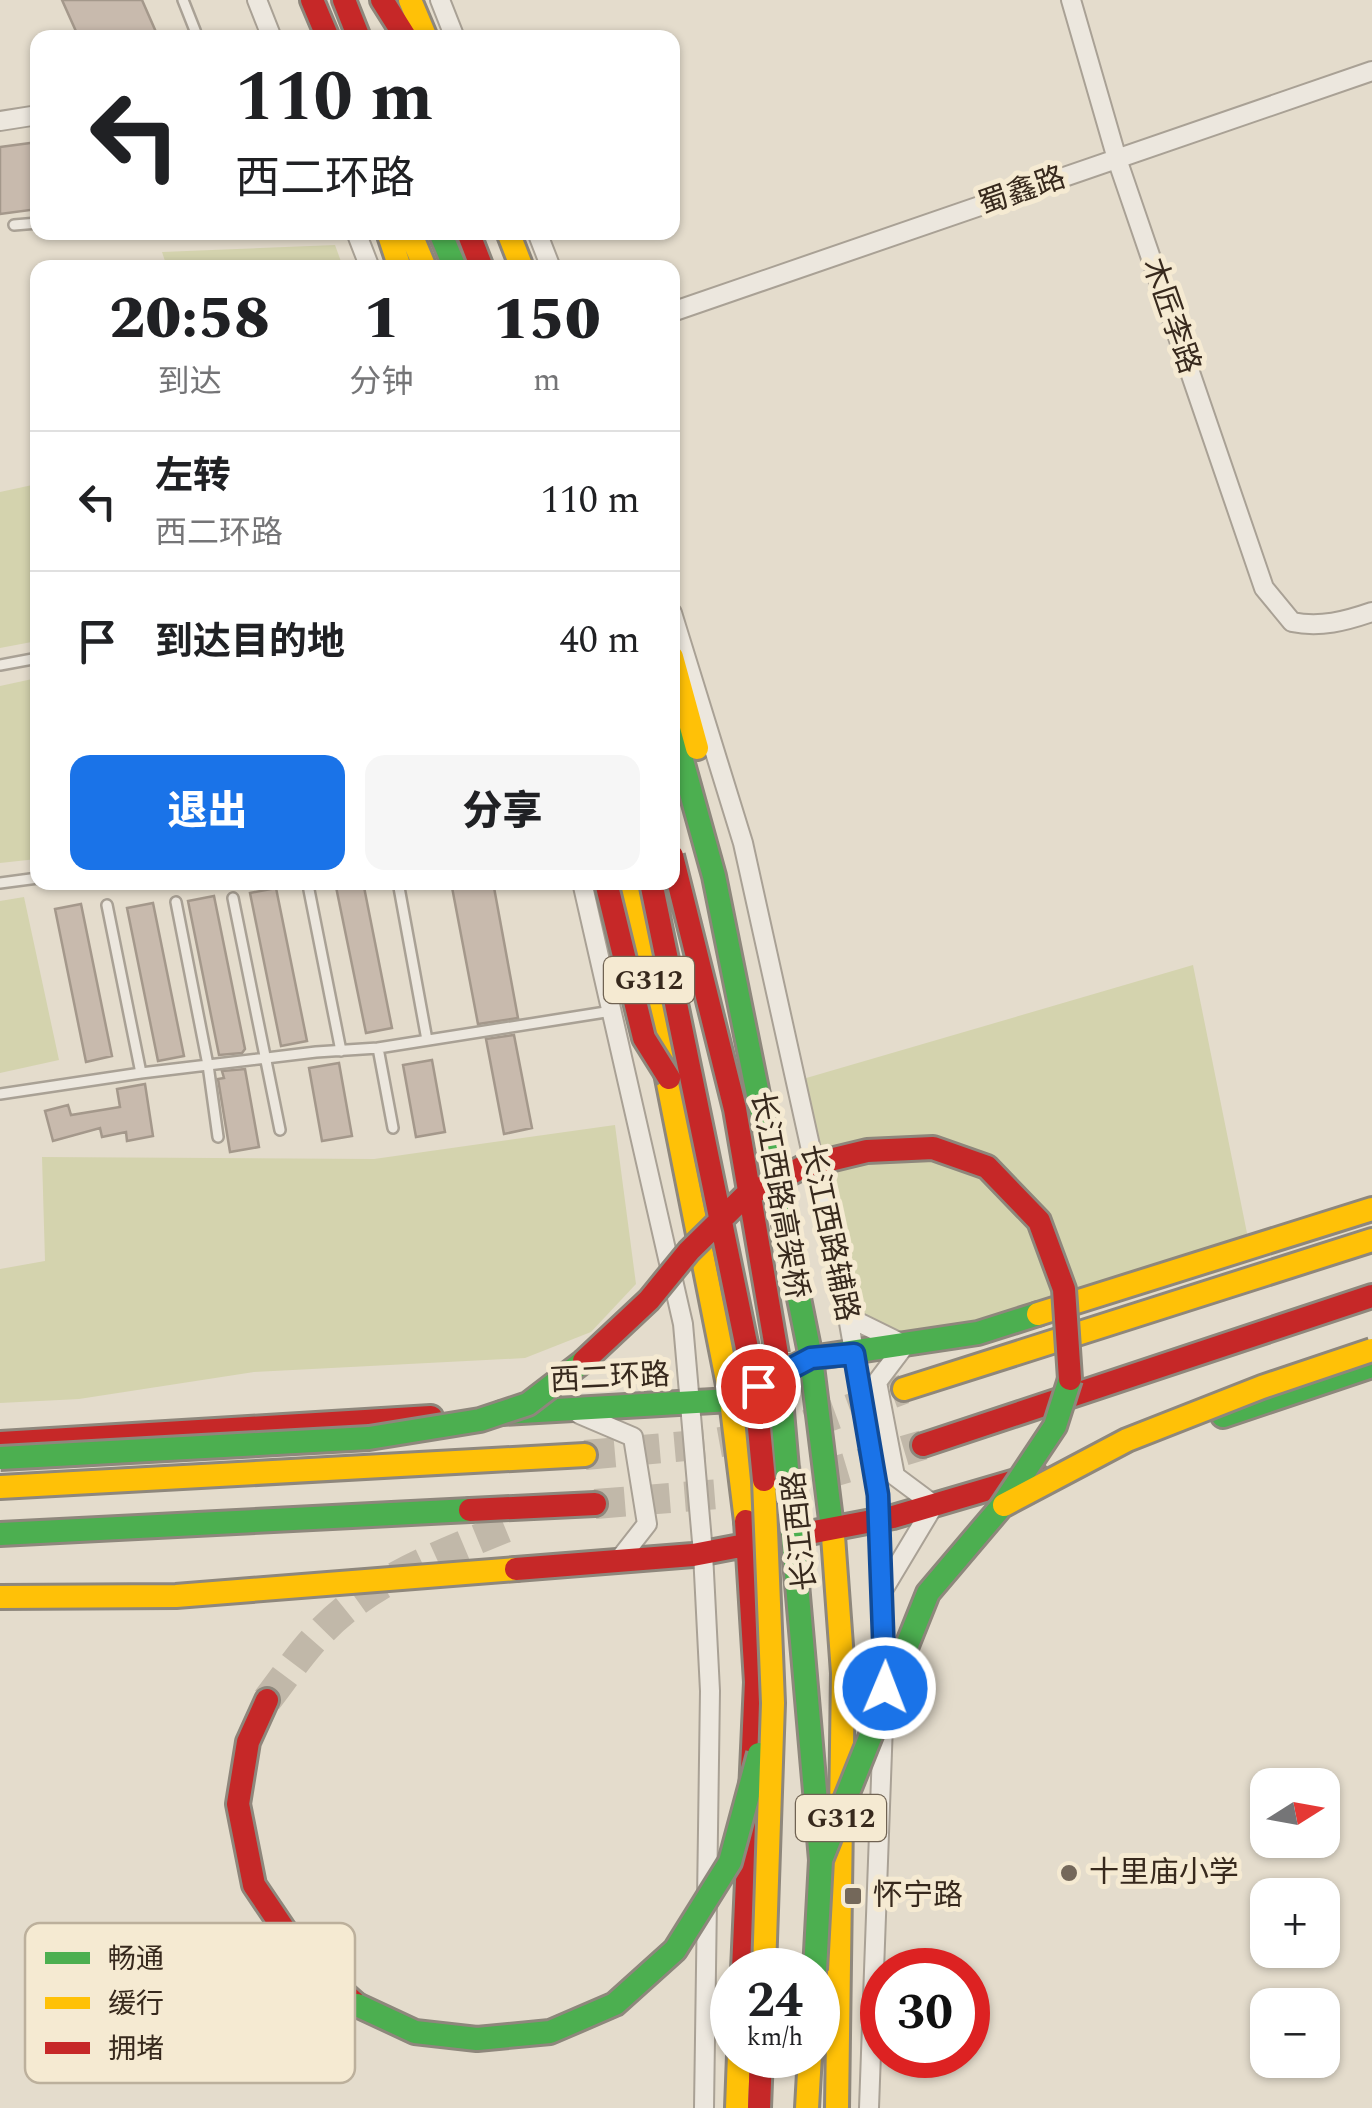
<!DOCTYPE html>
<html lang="zh">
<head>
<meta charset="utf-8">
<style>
	:root { --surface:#fff; --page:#f6f6f6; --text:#202124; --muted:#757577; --line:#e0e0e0; --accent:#1a73e8 }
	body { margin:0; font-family:Spectral,"Noto Sans SC",serif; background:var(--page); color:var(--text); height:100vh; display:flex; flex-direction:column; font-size:38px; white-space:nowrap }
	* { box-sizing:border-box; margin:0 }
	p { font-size:32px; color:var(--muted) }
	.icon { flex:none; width:55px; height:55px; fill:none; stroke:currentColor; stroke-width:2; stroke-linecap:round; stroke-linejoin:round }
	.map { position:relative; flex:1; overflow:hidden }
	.panel { position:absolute; left:30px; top:260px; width:650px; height:630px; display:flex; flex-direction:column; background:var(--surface); border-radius:20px; box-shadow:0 2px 8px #0004 }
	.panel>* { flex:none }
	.hud { position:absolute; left:30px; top:30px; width:650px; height:210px; border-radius:20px; box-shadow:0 2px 8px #0004; background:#fff; color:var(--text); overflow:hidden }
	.needle { width:65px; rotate:79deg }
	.buttons { position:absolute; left:1250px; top:1768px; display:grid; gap:20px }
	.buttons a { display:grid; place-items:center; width:90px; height:90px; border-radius:20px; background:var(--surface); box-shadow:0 2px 8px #0004; font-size:50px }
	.speed { position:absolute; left:710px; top:1948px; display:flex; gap:20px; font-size:50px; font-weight:700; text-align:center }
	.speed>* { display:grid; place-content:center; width:130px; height:130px; border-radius:50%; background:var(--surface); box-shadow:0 2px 8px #0004; line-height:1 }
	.speed small { font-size:25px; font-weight:400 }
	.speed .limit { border:15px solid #d22; background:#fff; color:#111 }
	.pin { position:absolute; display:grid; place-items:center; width:85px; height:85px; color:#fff; margin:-42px; border:5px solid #fff; border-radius:50%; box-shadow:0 2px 10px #0007 }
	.me { position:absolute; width:110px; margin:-55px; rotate:1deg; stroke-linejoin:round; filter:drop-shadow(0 0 8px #0008) }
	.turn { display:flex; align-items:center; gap:35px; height:210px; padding:0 40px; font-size:45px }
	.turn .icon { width:130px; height:130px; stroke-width:2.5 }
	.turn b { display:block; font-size:70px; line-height:85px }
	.eta { display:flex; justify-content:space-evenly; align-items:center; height:170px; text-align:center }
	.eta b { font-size:60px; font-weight:800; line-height:70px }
	.cta { display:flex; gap:20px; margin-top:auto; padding:20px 40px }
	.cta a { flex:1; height:115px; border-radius:20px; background:var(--accent); color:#fff; font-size:40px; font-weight:800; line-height:115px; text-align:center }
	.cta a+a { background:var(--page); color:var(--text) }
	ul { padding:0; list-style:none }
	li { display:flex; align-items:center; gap:30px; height:140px; padding:0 40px; border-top:2px solid var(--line) }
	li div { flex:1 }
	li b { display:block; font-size:38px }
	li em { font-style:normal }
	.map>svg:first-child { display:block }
</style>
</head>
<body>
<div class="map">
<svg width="1372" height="2108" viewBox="0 0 1372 2108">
	<rect width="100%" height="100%" fill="#e4dccc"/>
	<path fill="#d4d3ae" d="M 335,245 L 343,267 L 167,267 L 162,252 Z
		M 37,484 L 37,641 L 0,648 L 0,492 Z
		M 37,678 L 37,859 L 0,863 L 0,686 Z
		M 24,897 L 59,1060 L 0,1073 L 0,901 Z
		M 1193,965 L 1250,1248 L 905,1345 L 848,1317 L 796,1081 Z
		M 615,1125 L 636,1284 L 591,1332 L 525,1358 L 254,1372 L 79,1399 L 0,1403 L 0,1269 L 45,1261 L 42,1157 L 374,1159 Z"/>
	<path fill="#c8baad" stroke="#a4988b" stroke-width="2.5" d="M 62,0 L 142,0 L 156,32 L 144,38 L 79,38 Z
		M 38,142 L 38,209 L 0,214 L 0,147 Z
		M 335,882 L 363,882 L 392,1028 L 366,1033 Z
		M 451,882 L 493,882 L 518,1018 L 478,1024 Z
		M 276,888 L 307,1041 L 281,1046 L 250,893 Z
		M 214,896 L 245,1049 L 242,1053 L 219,1055 L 188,901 Z
		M 153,903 L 184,1056 L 158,1061 L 127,908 Z
		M 81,904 L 112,1056 L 86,1062 L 55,909 Z
		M 514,1035 L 532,1128 L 504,1134 L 486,1039 Z
		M 432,1060 L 445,1132 L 416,1137 L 403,1065 Z
		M 339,1063 L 352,1136 L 322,1141 L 309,1068 Z
		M 245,1069 L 259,1147 L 230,1152 L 218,1079 L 224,1078 L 222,1071 Z
		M 145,1084 L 153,1136 L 127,1141 L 126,1132 L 102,1137 L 100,1128 L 53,1141 L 45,1111 L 68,1105 L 71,1115 L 120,1107 L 117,1089 Z"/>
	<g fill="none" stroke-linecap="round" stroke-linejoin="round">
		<path stroke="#c1b8a9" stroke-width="30" stroke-dasharray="30 15" stroke-linecap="butt" d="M 585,1455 L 709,1444 L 798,1428 L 904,1389
			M 595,1504 L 719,1494 L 806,1480 L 923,1445
			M 267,1700 C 284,1678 300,1654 319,1634 C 370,1579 445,1553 512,1525"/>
		<defs>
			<path id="lane" d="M 183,0 L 198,38
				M 14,225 L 38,223
				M 0,665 L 38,658
				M 398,882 L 427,1040
				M 0,883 L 38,878
				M 309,890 L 341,1051
				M 233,898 L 280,1130
				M 176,902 L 208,1065 L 218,1137
				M 107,905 L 141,1073
				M 378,1048 L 393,1128
				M 0,1094 L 141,1073 L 316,1052 L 378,1048 L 612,1011"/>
			<path id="street" d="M 257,0 L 272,38
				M 440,0 L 455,38
				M 1071,0 L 1117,159 L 1264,588 L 1292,622 C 1320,628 1346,621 1372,612
				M 0,121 L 38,115
				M 356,232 L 370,268
				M 537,232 L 551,268
				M 672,312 L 1372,71
				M 672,613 L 743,843 L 848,1317 L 879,1495 L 885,1683
				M 582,882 L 683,1324 L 703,1553 L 710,1691 L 704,2108
				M 848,1317 L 905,1345 L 877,1382 L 895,1476 L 934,1505 L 883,1590
				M 579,1414 L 633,1437 L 647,1524 L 618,1561
				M 869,2108 L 883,1724"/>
			<path id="fast" d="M 440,232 L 455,268
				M 672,724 L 714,876 L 811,1358 L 833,1536
				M 502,1413 L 731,1400 L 811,1358 L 978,1333 L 1038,1314
				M 1223,1416 L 1372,1366
				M 0,1534 L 470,1510"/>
			<path id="slow" d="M 410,0 L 426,38
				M 388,232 L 400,268
				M 410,232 L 425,268
				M 508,232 L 522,268
				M 672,657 L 697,748
				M 628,882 L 731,1400 L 746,1521
				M 1038,1314 L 1372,1209
				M 904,1389 L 1372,1240
				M 0,1487 L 585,1455
				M 833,1536 L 843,1673 L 837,2108
				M 0,1597 L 176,1596 L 516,1569
				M 737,2108 L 739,2055
				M 807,2108 L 810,2055"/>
			<path id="jam" d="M 312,0 L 328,38
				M 344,0 L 359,38
				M 382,0 L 406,38
				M 468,232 L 482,268
				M 0,1443 L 431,1417
				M 923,1445 L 1372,1296
				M 470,1510 L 595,1504
				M 516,1569 L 693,1555 L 893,1517 L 1036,1475
				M 267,1700 L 248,1742 L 238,1804 L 254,1885 L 302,1956 L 357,2005
				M 743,1970 L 756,1682 L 746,1521
				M 759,2108 L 761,2055"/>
		</defs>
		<use href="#lane" stroke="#a9a195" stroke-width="14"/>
		<use href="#street" stroke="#a9a195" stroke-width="22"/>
		<use href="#fast" stroke="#8e877c" stroke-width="28"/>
		<use href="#slow" stroke="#8e877c" stroke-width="28"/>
		<use href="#jam" stroke="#8e877c" stroke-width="28"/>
		<use href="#lane" stroke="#ece7de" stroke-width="9"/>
		<use href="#street" stroke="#ece7de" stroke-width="18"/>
		<use href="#fast" stroke="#4caf50" stroke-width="22"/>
		<use href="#slow" stroke="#ffc107" stroke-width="22"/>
		<use href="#jam" stroke="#c62828" stroke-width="22"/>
		<defs>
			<path id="fast-bridge" d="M 777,1354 L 821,1860 L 815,1970
				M 0,1458 L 369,1438 L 480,1420 L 528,1404 L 584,1361
				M 821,1860 L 928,1593 L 1001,1507 L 1055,1426 L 1070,1379
				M 357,2005 L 415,2032 L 477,2039 L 550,2032 L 615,2004 L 675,1950 L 730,1862 L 759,1754"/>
			<path id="slow-bridge" d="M 764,1480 L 773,1703 L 764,1970
				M 1004,1505 L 1127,1440 L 1262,1387 L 1372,1350"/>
			<path id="jam-bridge" d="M 672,856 L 735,1109 L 777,1354
				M 606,882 L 644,1038 L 669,1078
				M 651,882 L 755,1387 L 764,1480
				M 584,1361 L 649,1300 L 689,1251 L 744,1197 L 805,1166 L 867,1151 L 933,1148 L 987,1167 L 1039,1221 L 1064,1289 L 1070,1379"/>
		</defs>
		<use href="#fast-bridge" stroke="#8e877c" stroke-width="28" stroke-linecap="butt"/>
		<use href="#slow-bridge" stroke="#8e877c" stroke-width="28" stroke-linecap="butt"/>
		<use href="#jam-bridge" stroke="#8e877c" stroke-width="28" stroke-linecap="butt"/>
		<use href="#fast-bridge" stroke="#4caf50" stroke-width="22"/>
		<use href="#slow-bridge" stroke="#ffc107" stroke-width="22"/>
		<use href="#jam-bridge" stroke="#c62828" stroke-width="22"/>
	</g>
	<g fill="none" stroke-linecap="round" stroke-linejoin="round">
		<defs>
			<path id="route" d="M 758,1386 L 811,1358 L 854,1354 L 878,1495 L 885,1688"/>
		</defs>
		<use href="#route" stroke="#114b97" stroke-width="25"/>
		<use href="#route" stroke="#1a73e8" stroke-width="18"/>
	</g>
	<g fill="#74685a" stroke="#f5ead2" stroke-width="4">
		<circle cx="1069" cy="1873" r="10"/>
		<rect x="843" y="1886" width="20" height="20" rx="5"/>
	</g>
	<g text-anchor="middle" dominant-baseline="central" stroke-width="10" stroke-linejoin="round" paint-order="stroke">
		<g fill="#f5ead2" stroke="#706353" stroke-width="2.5">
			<rect x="604" y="957" width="90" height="46" rx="8"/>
			<rect x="796" y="1795" width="90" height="46" rx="8"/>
		</g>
		<g font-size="28" font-weight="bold" fill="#37291d">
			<text x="649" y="980">G312</text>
			<text x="841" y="1818">G312</text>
		</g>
		<g font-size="30" fill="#37291d" stroke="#f5ead2">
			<text transform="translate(1022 191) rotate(-19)">蜀鑫路</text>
			<text transform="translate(1171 316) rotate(71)">木匠李路</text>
			<text transform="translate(779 1195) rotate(80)">长江西路高架桥</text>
			<text transform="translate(829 1233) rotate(78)">长江西路辅路</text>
			<text transform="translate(610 1378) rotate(-3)">西二环路</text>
			<text transform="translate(800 1531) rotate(-96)">长江西路</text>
		</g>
		<g font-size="30" fill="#37291d" stroke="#f5ead2" text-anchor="start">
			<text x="1089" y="1873">十里庙小学</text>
			<text x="873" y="1896">怀宁路</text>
		</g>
	</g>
	<rect x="25" y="1923" width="330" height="160" rx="15" fill="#f5ead2" stroke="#bcb09c" stroke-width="2.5"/>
	<rect x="45" y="1952" width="45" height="12" fill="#4caf50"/>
	<rect x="45" y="1997" width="45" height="12" fill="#ffc107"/>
	<rect x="45" y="2042" width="45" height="12" fill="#c62828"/>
	<g font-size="28" fill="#37291d">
		<text x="108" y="1968">畅通</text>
		<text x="108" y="2013">缓行</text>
		<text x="108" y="2058">拥堵</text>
	</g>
</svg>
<div class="buttons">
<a><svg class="needle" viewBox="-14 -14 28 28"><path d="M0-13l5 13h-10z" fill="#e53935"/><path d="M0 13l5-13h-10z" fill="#757577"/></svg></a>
<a>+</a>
<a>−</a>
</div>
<div class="speed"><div>24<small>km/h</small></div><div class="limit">30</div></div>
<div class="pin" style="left:758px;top:1386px;background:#d93025"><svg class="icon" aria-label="arrive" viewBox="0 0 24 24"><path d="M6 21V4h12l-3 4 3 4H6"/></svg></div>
<svg class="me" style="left:885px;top:1688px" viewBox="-20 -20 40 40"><circle r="17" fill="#1a73e8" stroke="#fff" stroke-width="3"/><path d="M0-11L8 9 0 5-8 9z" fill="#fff"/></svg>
<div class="hud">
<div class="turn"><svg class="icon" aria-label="left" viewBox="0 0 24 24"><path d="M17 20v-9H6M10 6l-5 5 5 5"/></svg><div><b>110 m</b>西二环路</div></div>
</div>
<section class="panel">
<div class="eta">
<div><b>20:58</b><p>到达</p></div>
<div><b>1</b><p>分钟</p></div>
<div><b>150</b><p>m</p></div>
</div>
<ul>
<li><svg class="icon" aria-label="left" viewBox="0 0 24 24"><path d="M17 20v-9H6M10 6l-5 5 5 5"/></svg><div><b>左转</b><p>西二环路</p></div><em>110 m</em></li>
<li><svg class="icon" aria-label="arrive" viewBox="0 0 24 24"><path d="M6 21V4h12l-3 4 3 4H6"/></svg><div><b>到达目的地</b></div><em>40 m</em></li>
</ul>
<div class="cta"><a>退出</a><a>分享</a></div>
</section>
</div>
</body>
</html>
